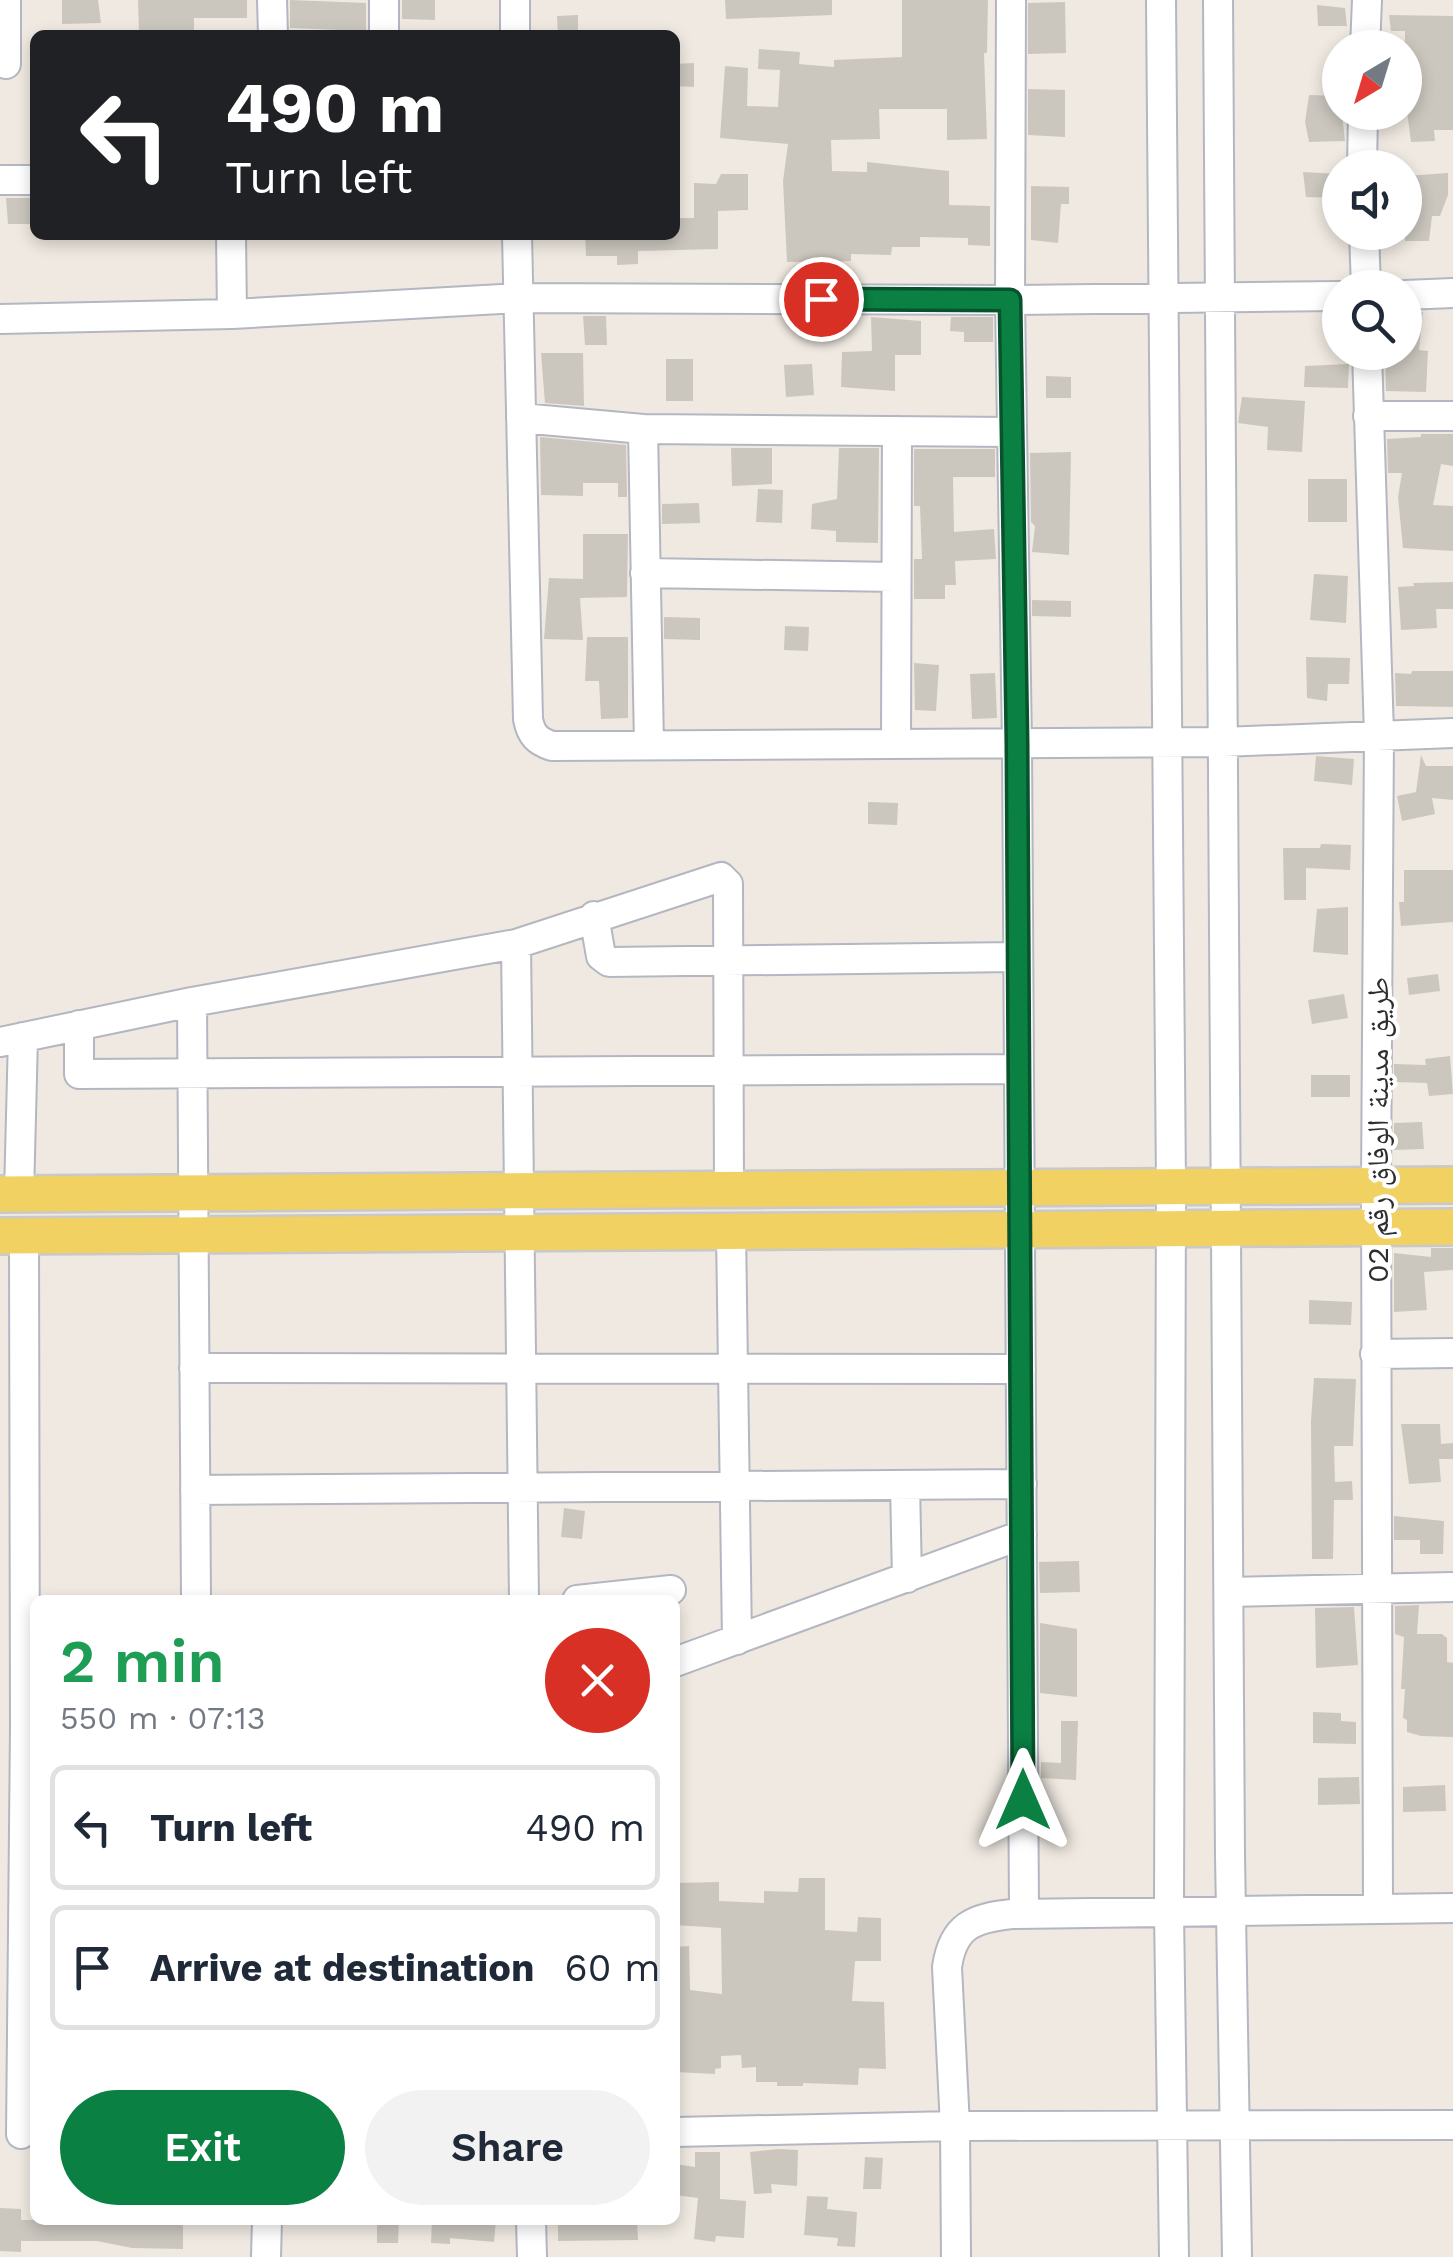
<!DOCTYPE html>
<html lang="en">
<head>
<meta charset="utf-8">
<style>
	:root { --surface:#fff; --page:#f2f2f3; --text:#1f2937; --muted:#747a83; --line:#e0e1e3; --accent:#0b8043 }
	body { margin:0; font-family:"Work Sans","Noto Naskh Arabic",sans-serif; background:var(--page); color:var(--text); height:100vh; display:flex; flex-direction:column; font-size:38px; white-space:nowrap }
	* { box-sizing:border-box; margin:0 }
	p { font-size:32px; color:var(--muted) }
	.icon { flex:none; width:55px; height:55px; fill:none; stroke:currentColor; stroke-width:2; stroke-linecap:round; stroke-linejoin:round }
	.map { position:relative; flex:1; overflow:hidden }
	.panel { position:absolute; left:30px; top:1595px; width:650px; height:630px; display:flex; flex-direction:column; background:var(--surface); border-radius:15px; box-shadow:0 5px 15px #0003 }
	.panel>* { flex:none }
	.hud { position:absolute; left:30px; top:30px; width:650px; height:210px; border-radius:15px; box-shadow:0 5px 15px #0003; background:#202124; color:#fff; overflow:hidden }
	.needle { width:65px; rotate:218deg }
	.controls { position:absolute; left:1322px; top:30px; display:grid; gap:20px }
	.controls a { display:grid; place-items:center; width:100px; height:100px; border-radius:50%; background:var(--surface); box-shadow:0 5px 15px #0003; font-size:50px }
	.pin { position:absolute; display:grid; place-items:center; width:85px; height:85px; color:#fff; margin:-42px; border:5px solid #fff; border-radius:50%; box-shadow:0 2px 10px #0007 }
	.me { position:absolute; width:110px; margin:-55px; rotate:0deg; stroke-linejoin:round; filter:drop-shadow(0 0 8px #0008) }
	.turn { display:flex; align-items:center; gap:35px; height:210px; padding:0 30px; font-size:45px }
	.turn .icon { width:130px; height:130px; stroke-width:2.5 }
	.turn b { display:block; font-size:70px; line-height:85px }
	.round { display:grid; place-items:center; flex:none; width:105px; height:105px; border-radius:52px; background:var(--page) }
	.head { display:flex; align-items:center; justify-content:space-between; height:170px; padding:0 30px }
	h1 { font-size:60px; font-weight:600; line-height:75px; color:#1e9e55 }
	.cta { display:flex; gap:20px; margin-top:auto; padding:20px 30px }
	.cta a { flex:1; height:115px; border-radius:60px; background:var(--accent); color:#fff; font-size:40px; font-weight:600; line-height:115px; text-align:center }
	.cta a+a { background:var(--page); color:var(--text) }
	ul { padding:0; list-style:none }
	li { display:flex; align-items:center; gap:30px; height:125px; margin:0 20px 15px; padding:0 10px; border:5px solid var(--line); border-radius:15px }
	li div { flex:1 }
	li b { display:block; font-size:38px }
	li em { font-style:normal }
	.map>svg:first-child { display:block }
</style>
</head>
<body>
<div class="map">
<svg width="1453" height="2257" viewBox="0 0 1453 2257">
	<rect width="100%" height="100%" fill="#efe9e1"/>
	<path fill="#cbc7bf" d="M 62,0 L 98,0 L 101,23 L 62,24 Z
		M 138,0 L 247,0 L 247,18 L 194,18 L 194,35 L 139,35 Z
		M 290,0 L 366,3 L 366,31 L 290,28 Z
		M 402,0 L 435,0 L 435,20 L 402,19 Z
		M 725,0 L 832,0 L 832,15 L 726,19 Z
		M 902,0 L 988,0 L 987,53 L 984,53 L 987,139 L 947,140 L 947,109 L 879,109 L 880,139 L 831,140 L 832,171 L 867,172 L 867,162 L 949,171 L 949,205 L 990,206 L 990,246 L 968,245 L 968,238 L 920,237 L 920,247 L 892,247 L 891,255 L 851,254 L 851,261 L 787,262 L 783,181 L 788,144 L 720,138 L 725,66 L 748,68 L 747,106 L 778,107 L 780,70 L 758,69 L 759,49 L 800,52 L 799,64 L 834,67 L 834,60 L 902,57 Z
		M 1065,2 L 1066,53 L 1028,54 L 1028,3 Z
		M 1317,5 L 1345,8 L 1347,26 L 1318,26 Z
		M 578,15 L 578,35 L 558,35 L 557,16 Z
		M 1389,15 L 1453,16 L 1453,130 L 1434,130 L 1435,141 L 1411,142 L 1405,96 L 1405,31 L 1391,31 Z
		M 694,63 L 694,87 L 675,86 L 675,64 Z
		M 1028,89 L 1065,90 L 1065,137 L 1028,135 Z
		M 1309,95 L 1340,96 L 1345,141 L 1309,142 L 1305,122 Z
		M 1303,172 L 1340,174 L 1340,198 L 1306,197 Z
		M 1448,173 L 1448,195 L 1440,216 L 1432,216 L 1429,241 L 1405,241 L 1405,176 Z
		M 721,174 L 748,174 L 748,210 L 718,211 L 718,249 L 638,251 L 638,264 L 617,265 L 617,256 L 586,256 L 585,235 L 675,235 L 675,218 L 694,218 L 694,183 L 716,184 Z
		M 1031,186 L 1069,187 L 1069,204 L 1061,204 L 1058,243 L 1031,240 Z
		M 6,198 L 31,198 L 33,224 L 8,224 Z
		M 1405,312 L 1423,312 L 1419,350 L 1428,351 L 1426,392 L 1386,391 L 1385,352 L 1405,352 Z
		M 583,316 L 606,316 L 607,345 L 585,345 Z
		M 871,317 L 921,321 L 921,355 L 895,355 L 895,391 L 841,387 L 842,352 L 872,351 Z
		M 951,317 L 993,317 L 993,342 L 964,342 L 964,332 L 950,331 Z
		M 541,353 L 583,353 L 584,406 L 545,403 Z
		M 666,359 L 693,359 L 693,401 L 666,401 Z
		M 812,364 L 814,395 L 786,397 L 784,365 Z
		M 1349,364 L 1348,388 L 1304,387 L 1305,366 Z
		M 1046,376 L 1071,377 L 1071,398 L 1046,398 Z
		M 1242,397 L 1305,401 L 1302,452 L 1267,450 L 1268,427 L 1238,423 Z
		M 1421,434 L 1453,434 L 1453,466 L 1441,464 L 1433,505 L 1453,506 L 1453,551 L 1403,548 L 1398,497 L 1402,473 L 1388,473 L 1387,439 L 1421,437 Z
		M 540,437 L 626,445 L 627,497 L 618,497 L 618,483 L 583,483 L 583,496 L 541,495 Z
		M 731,448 L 772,448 L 772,484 L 732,486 Z
		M 839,448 L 879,448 L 878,543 L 836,542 L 836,531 L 811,529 L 812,504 L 837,499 Z
		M 914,449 L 995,449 L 995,477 L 953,477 L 954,532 L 994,529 L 996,559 L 955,561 L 956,585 L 945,585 L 945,599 L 914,599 L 914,559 L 922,559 L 920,506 L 914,506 Z
		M 1071,452 L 1069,555 L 1032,552 L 1035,526 L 1031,522 L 1030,453 Z
		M 1308,479 L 1347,479 L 1347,522 L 1308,522 Z
		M 758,489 L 783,490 L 782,523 L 756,522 Z
		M 699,503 L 700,523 L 662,524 L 662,504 Z
		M 583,534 L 628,534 L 627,597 L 580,598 L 583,640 L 544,639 L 549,578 L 583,579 Z
		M 1314,574 L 1348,576 L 1346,623 L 1310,620 Z
		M 1453,582 L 1453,609 L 1436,609 L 1437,628 L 1401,630 L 1398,587 L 1414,586 L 1413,583 Z
		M 1032,600 L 1071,601 L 1071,617 L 1032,616 Z
		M 664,617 L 700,618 L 700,640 L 664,639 Z
		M 785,626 L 809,627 L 808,651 L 784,650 Z
		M 587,637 L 628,637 L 628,718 L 601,719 L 599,681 L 585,681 Z
		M 1306,657 L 1350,658 L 1349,684 L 1328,684 L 1327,701 L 1307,698 Z
		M 914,663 L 939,665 L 936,711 L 915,710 Z
		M 1412,671 L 1453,671 L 1453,707 L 1396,706 L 1395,673 L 1411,674 Z
		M 995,673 L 997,718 L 972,719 L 970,674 Z
		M 1421,755 L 1426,766 L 1453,766 L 1453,800 L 1432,798 L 1435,814 L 1402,821 L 1397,796 L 1416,792 Z
		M 1316,756 L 1354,759 L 1352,785 L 1314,781 Z
		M 868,802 L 898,803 L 897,825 L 868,824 Z
		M 1321,844 L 1351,845 L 1350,870 L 1306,868 L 1306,900 L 1284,900 L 1283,848 L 1320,848 Z
		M 1404,870 L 1453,870 L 1453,922 L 1401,926 L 1399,902 L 1404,902 Z
		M 1348,907 L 1348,955 L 1313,952 L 1317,909 Z
		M 1438,974 L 1440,991 L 1409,995 L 1407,978 Z
		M 1344,994 L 1348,1018 L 1312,1024 L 1308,1000 Z
		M 1450,1056 L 1453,1094 L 1429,1096 L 1427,1083 L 1394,1082 L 1394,1064 L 1426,1065 L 1425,1059 Z
		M 1311,1075 L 1350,1075 L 1350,1097 L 1311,1097 Z
		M 1422,1122 L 1424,1149 L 1394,1150 L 1394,1123 Z
		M 1431,1248 L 1453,1248 L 1453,1270 L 1424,1272 L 1427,1310 L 1394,1312 L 1394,1253 L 1431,1257 Z
		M 1309,1300 L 1352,1302 L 1351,1325 L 1309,1324 Z
		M 1314,1378 L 1356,1379 L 1353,1446 L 1334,1446 L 1335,1482 L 1352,1481 L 1353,1500 L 1334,1500 L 1333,1559 L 1312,1559 L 1311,1421 Z
		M 1401,1424 L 1440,1424 L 1441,1444 L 1453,1443 L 1453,1459 L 1439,1459 L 1441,1482 L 1409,1484 Z
		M 564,1508 L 585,1511 L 582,1539 L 561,1537 Z
		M 1394,1516 L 1444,1521 L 1443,1554 L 1420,1554 L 1420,1540 L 1394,1540 Z
		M 1079,1561 L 1080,1592 L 1040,1593 L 1039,1562 Z
		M 1419,1605 L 1417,1634 L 1442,1634 L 1447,1638 L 1447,1662 L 1453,1663 L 1453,1737 L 1421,1736 L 1407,1732 L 1407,1720 L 1403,1718 L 1405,1689 L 1401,1689 L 1404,1637 L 1395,1634 L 1395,1606 Z
		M 1354,1607 L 1358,1665 L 1316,1668 L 1315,1608 Z
		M 1040,1623 L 1077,1629 L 1077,1697 L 1040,1693 Z
		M 1313,1712 L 1341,1713 L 1341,1721 L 1356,1722 L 1356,1744 L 1313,1743 Z
		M 1061,1721 L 1078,1721 L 1076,1780 L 1041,1778 L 1041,1762 L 1061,1763 Z
		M 1359,1777 L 1360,1804 L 1318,1805 L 1318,1778 Z
		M 1445,1785 L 1446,1811 L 1403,1812 L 1403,1787 Z
		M 799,1878 L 825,1878 L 825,1930 L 857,1932 L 858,1917 L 881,1918 L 881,1961 L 855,1961 L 852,2001 L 884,2002 L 886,2069 L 859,2068 L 858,2085 L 803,2083 L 803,2086 L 777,2086 L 777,2082 L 756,2082 L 756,2067 L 742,2068 L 741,2055 L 721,2056 L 721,2068 L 715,2069 L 715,2074 L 675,2072 L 675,1947 L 689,1946 L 690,1990 L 722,1994 L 721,1928 L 675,1925 L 675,1883 L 719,1882 L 719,1901 L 764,1903 L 764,1891 L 798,1892 Z
		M 779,2149 L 798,2150 L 797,2186 L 771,2184 L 772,2193 L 754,2194 L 750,2152 Z
		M 695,2152 L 720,2152 L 720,2199 L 746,2201 L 744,2238 L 716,2236 L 715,2242 L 694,2239 L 698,2198 L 675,2195 L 675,2164 L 695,2167 Z
		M 865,2157 L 883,2158 L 881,2189 L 863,2189 Z
		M 807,2196 L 828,2197 L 827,2209 L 857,2212 L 855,2247 L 837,2246 L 838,2238 L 804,2235 Z
		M 0,2208 L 21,2209 L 21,2220 L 154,2220 L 154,2224 L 183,2225 L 183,2249 L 132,2248 L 97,2241 L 21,2241 L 21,2252 L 0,2251 Z
		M 377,2220 L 399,2220 L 398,2243 L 377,2243 Z
		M 432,2220 L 496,2220 L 494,2242 L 450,2238 L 450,2244 L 431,2243 Z
		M 558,2220 L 637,2220 L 638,2240 L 558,2241 Z"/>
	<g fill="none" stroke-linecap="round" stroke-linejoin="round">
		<defs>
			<path id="minor" d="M 6,0 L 6,64
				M 272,0 L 273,35
				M 1011,0 L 1010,300 L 1017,744 L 1024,1913
				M 1161,0 L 1171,1187 L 1169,1913 L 1174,2257
				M 1218,0 L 1230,1856 L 1237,2257
				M 384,35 L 384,0
				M 515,35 L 515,0
				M 1365,48 L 1367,0
				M 1362,168 L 1363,112
				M 0,180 L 35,180
				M 1364,232 L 1366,288
				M 231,235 L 232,314
				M 517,235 L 528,719 C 531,735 537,741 552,746 L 1223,742 L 1453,733
				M 1405,295 L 1453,293
				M 0,319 L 232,314 L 518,298 L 1010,300 L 1340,296
				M 1367,352 L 1379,734 L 1376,1186 L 1378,1908
				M 1368,416 L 1453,416
				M 521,418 L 643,429 L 1011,432
				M 643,429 L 649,745
				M 645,573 L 896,577
				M 896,744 L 897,431
				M 594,916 L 601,956 L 609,962 L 1017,957
				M 516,944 L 524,1600
				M 192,1002 L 196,1600
				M 79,1025 L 79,1074 L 1018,1069
				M 0,1042 L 192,1002 L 516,944 L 721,877 L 728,884 L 729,1189
				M 19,1194 L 23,1037
				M 731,1231 L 737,1640
				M 1375,1354 L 1453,1353
				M 194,1368 L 1021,1369
				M 905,1485 L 907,1578
				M 195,1490 L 1022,1484
				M 1229,1592 L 1453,1587
				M 577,1600 L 671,1590
				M 675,1662 L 1022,1535
				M 675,2132 L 955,2126 L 1453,2125
				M 21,2134 L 25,1727 L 24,1236
				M 531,2220 L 532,2257
				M 266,2257 L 267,2220
				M 956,2257 L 955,2126 L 947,1967 C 953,1926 973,1918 1012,1914 L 1453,1908"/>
			<path id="major" d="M 0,1194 L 1453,1185
				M 0,1236 L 1453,1227"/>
		</defs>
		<use href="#minor" stroke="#b4b7c1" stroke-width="32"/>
		<use href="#major" stroke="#c9c9c9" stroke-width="40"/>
		<use href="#minor" stroke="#fff" stroke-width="28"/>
		<use href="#major" stroke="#f2d163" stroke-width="35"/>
	</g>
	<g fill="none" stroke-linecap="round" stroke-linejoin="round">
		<defs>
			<path id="route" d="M 821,299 L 1010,300 L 1017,744 L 1023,1800"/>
		</defs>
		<use href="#route" stroke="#07532c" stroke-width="25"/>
		<use href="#route" stroke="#0b8043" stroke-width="18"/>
	</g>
	<g text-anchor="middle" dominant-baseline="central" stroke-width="8" stroke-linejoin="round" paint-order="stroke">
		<g font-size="30" fill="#2e2e2e" stroke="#fff">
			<text transform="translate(1377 1130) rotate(-90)">طريق مدينة الوفاق رقم 02</text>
		</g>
	</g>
</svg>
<div class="controls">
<a><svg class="needle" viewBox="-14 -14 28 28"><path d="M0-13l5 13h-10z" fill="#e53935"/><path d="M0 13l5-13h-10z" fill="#747a83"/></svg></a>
<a><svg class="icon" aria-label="sound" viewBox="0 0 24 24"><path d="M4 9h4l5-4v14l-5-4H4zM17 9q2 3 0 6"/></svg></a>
<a><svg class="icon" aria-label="search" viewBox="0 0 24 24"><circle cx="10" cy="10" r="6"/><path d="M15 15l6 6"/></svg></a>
</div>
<div class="pin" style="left:821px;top:299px;background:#d93025"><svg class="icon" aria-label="arrive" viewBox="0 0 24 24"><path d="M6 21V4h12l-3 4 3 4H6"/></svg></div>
<svg class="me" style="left:1023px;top:1800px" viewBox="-20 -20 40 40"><path d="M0-17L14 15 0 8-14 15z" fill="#0b8043" stroke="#fff" stroke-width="4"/></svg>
<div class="hud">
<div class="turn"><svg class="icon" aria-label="left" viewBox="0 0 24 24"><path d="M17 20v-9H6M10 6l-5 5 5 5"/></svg><div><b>490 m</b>Turn left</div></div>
</div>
<section class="panel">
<div class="head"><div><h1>2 min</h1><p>550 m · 07:13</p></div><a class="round" style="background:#d93025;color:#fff"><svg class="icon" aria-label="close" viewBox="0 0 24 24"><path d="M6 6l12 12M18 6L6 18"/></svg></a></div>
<ul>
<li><svg class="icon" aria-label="left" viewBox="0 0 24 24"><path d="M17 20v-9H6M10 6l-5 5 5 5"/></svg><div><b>Turn left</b></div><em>490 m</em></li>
<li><svg class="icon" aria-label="arrive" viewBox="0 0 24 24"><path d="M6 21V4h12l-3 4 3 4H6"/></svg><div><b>Arrive at destination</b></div><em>60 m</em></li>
</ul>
<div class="cta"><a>Exit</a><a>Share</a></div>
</section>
</div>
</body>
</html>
